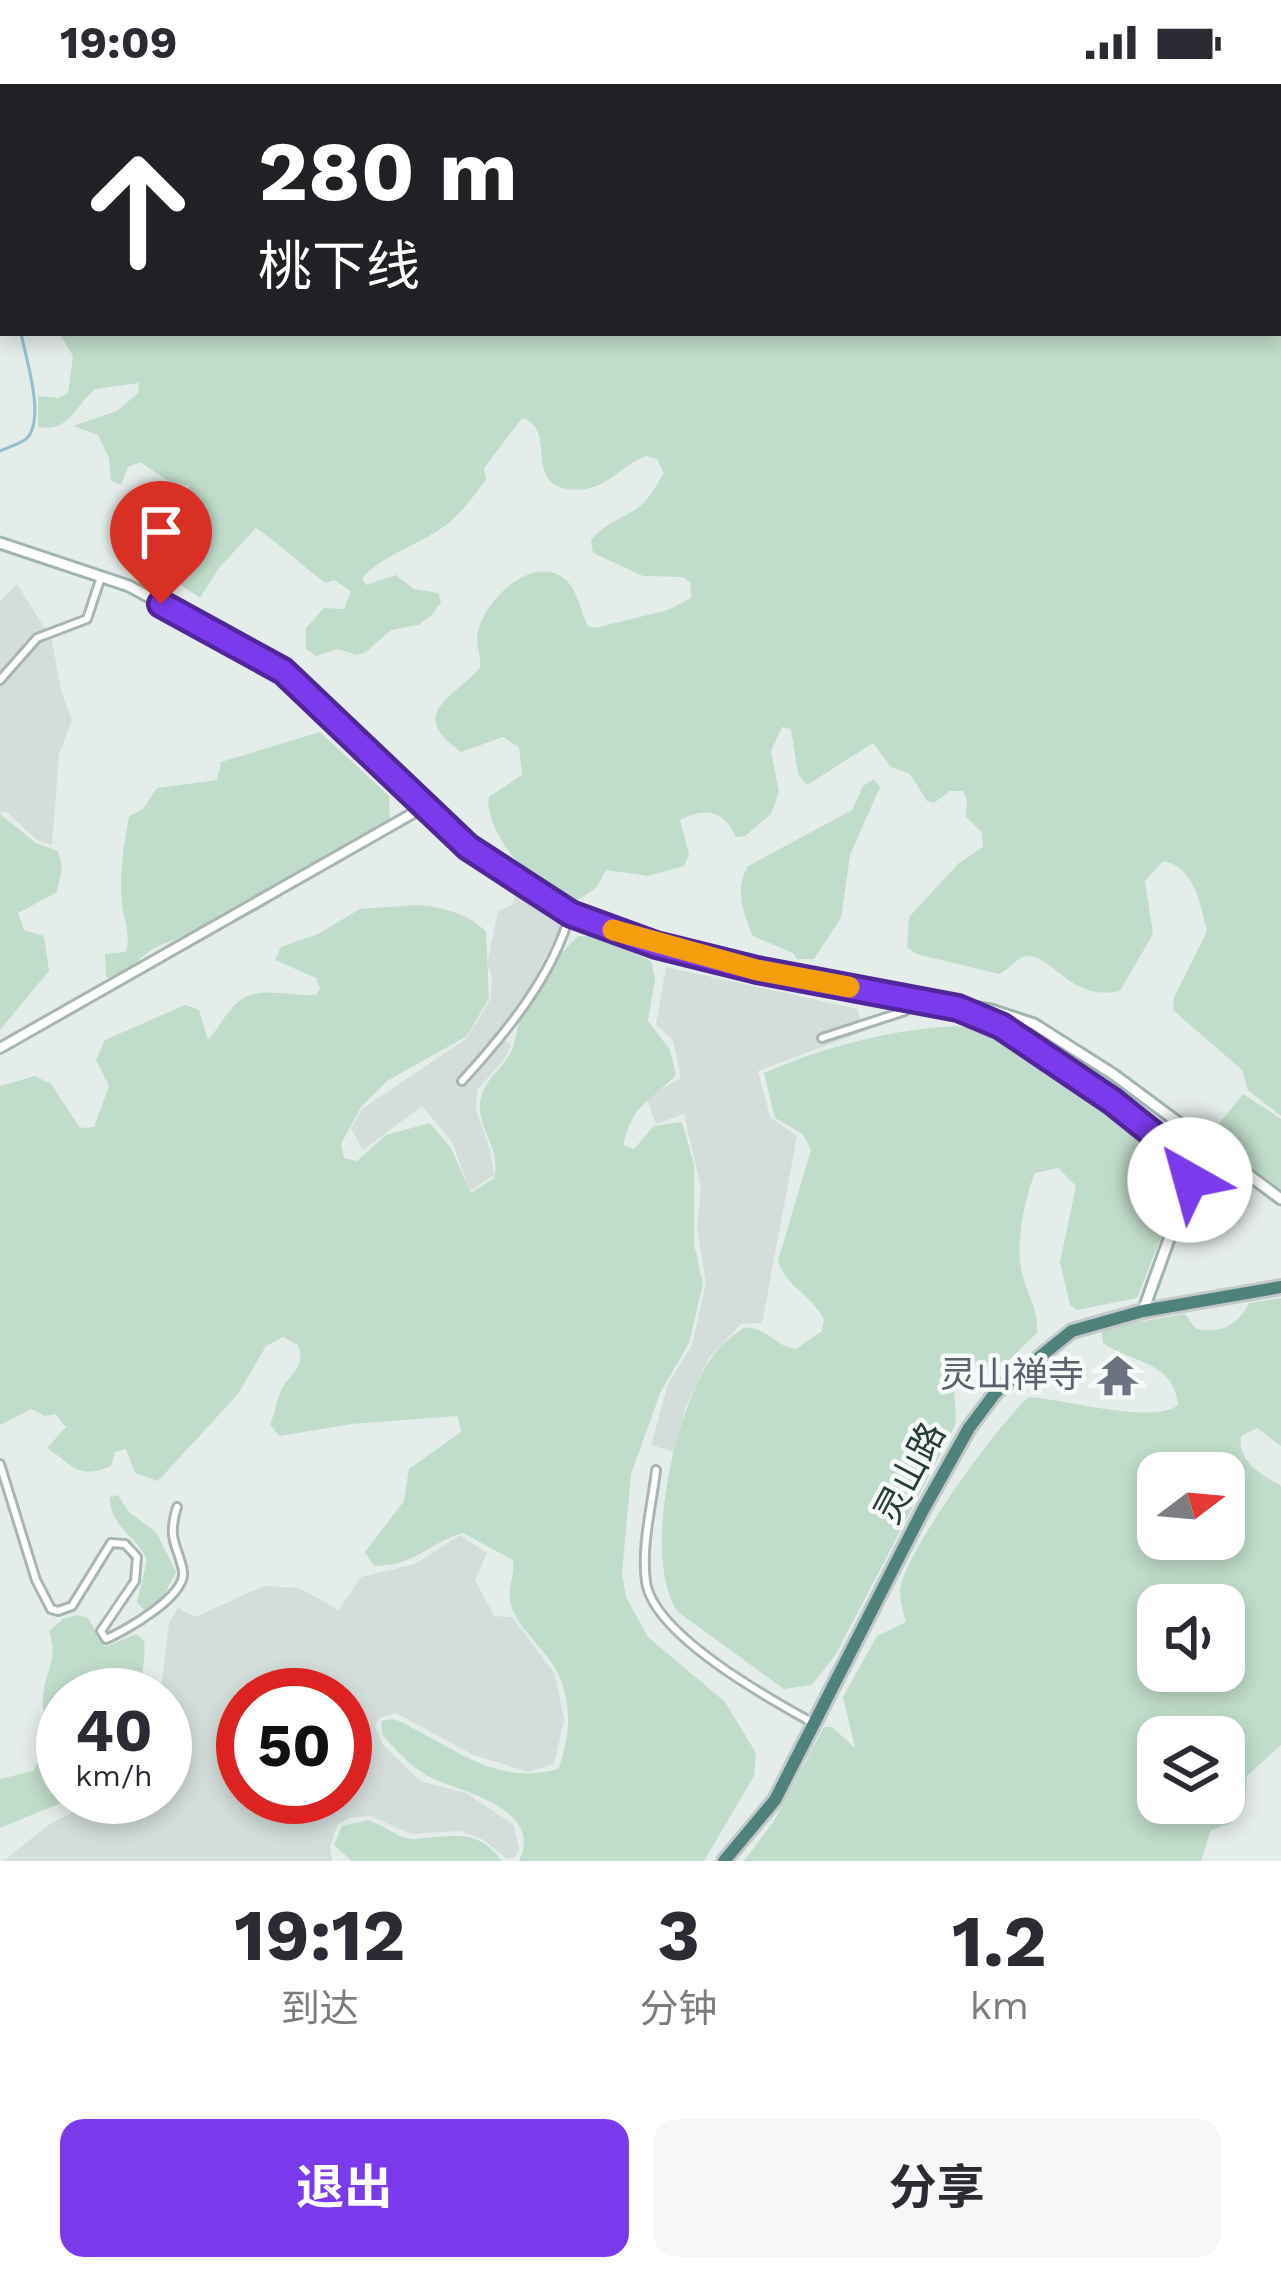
<!DOCTYPE html>
<html lang="zh">
<head>
<meta charset="utf-8">
<style>
	:root { --surface:#fff; --page:#f7f7f7; --text:#2b2b33; --muted:#7c7c81; --accent:#7c3aed }
	body { margin:0; font-family:"Work Sans","Noto Sans SC",sans-serif; background:var(--page); color:var(--text); height:100vh; display:flex; flex-direction:column; font-size:45px; white-space:nowrap }
	* { box-sizing:border-box; margin:0 }
	p { font-size:39px; color:var(--muted) }
	.icon { flex:none; width:66px; height:66px; fill:none; stroke:currentColor; stroke-width:2; stroke-linecap:round; stroke-linejoin:round }
	.map { position:relative; height:1777px; overflow:hidden }
	.sheet { display:flex; flex-direction:column; background:var(--surface); flex:1 }
	.sheet>* { flex:none }
	.hud { position:absolute; left:0px; top:0px; width:1281px; height:252px; box-shadow:0 6px 18px #0003; background:#202124; color:#fff; overflow:hidden }
	.needle { width:78px; rotate:74deg }
	.controls { position:absolute; left:1137px; top:1368px; display:grid; gap:24px }
	.controls a { display:grid; place-items:center; width:108px; height:108px; border-radius:24px; background:var(--surface); box-shadow:0 6px 18px #0003; font-size:60px }
	.speed { position:absolute; left:36px; top:1584px; display:flex; gap:24px; font-size:60px; font-weight:700; text-align:center }
	.speed>* { display:grid; place-content:center; width:156px; height:156px; border-radius:50%; background:var(--surface); box-shadow:0 6px 18px #0003; line-height:1 }
	.speed small { font-size:30px; font-weight:400 }
	.speed .limit { border:18px solid #d22; background:#fff; color:#111 }
	.pin { position:absolute; display:grid; place-items:center; width:102px; height:102px; color:#fff; margin:-123px -51px; border-radius:50% 50% 50% 0; rotate:-45deg; box-shadow:0 0 12px #0007 }
	.pin .icon { rotate:45deg }
	.me { position:absolute; width:132px; margin:-66px; rotate:322deg; stroke-linejoin:round; filter:drop-shadow(0 0 9px #0008) }
	.turn { display:flex; align-items:center; gap:42px; height:252px; padding:0 60px; font-size:54px }
	.turn .icon { width:156px; height:156px; stroke-width:2.5 }
	.turn b { display:block; font-size:84px; line-height:102px }
	.eta { display:flex; justify-content:space-evenly; align-items:center; height:204px; text-align:center }
	.eta b { font-size:72px; font-weight:700; line-height:84px }
	.action { display:flex; gap:24px; margin-top:auto; padding:24px 60px }
	.action a { flex:1; height:138px; border-radius:24px; background:var(--accent); color:#fff; font-size:48px; font-weight:700; line-height:138px; text-align:center }
	.action a+a { background:var(--page); color:var(--text) }
	.status { display:flex; justify-content:space-between; align-items:center; height:84px; padding:0 60px; background:var(--surface); direction:ltr }
	.status svg { height:33px; fill:currentColor }
	.map>svg:first-child { display:block }
</style>
</head>
<body>
<div class="status"><b>19:09</b><svg viewBox="0 0 49 12"><path d="M0 12V9h3v3zM5 12V6h3v6zM10 12V3h3v9zM15 12V0h3v12zM26 1h20v11H26zM47 4h2v5h-2z"/></svg></div>
<div class="map">
<svg width="1281" height="1777" viewBox="0 0 1281 1777">
	<rect width="100%" height="100%" fill="#e5edea"/>
	<path fill="#d3ddd9" fill-rule="evenodd" d="M 17,500 L 52,556 L 61,607 L 72,636 L 59,670 L 52,761 L 38,757 L 7,728 L 0,728 L 0,517 Z
		M 517,808 L 562,829 L 562,841 L 503,955 L 511,961 L 505,974 L 477,1006 L 476,1026 L 490,1065 L 494,1091 L 470,1107 L 452,1058 L 422,1022 L 363,1066 L 351,1044 L 362,1025 L 467,954 L 491,914 L 492,893 L 487,881 L 498,827 L 512,821 Z
		M 666,883 L 858,925 L 862,948 L 758,987 L 770,1033 L 797,1052 L 762,1239 L 741,1240 L 709,1274 L 686,1322 L 674,1368 L 651,1361 L 668,1300 L 692,1261 L 706,1199 L 697,1144 L 701,1105 L 684,1030 L 656,1040 L 646,1014 L 681,994 L 673,956 L 656,941 Z
		M 460,1451 L 487,1469 L 475,1496 L 494,1532 L 512,1533 L 555,1590 L 564,1636 L 554,1680 L 528,1688 L 471,1670 L 396,1629 L 380,1634 L 375,1642 L 383,1661 L 420,1697 L 466,1709 L 513,1740 L 519,1764 L 515,1774 L 507,1775 L 484,1756 L 460,1747 L 411,1750 L 370,1732 L 349,1734 L 337,1741 L 330,1763 L 332,1777 L 3,1777 L 50,1740 L 103,1713 L 165,1713 L 165,1611 L 160,1611 L 169,1539 L 178,1524 L 195,1533 L 264,1502 L 299,1504 L 339,1526 L 361,1493 L 415,1480 ZM 243,1611 L 345,1611 L 345,1713 L 243,1713 Z"/>
	<path fill="#c0dcca" fill-rule="evenodd" d="M 43,0 L 900,0 L 39,3 Z
		M 940,0 L 1281,0 L 1281,1032 L 1248,1006 L 1242,986 L 1173,926 L 1174,913 L 1207,847 C 1200,820 1195,783 1163,777 L 1145,797 L 1153,850 L 1120,907 C 1069,919 1048,864 1023,873 C 1015,876 1008,887 999,890 L 916,870 L 907,863 L 909,833 L 959,779 L 983,763 L 982,748 L 966,733 L 967,716 L 963,707 L 950,707 L 934,719 L 927,717 L 910,690 L 891,683 L 873,659 L 807,701 L 798,690 L 791,645 L 782,643 L 771,667 L 779,708 L 771,730 L 745,752 L 736,753 C 724,726 705,723 680,736 L 689,770 L 684,782 L 648,792 L 606,786 L 596,804 L 576,817 C 541,818 482,746 489,713 L 522,691 L 519,663 L 503,653 L 461,668 C 404,628 457,613 480,583 C 481,573 477,563 477,554 C 480,518 535,465 568,498 C 578,508 581,529 588,542 L 595,544 L 668,526 L 691,514 L 690,498 L 683,493 L 643,492 L 593,469 L 591,456 C 606,438 623,435 640,422 C 650,414 657,400 664,389 L 657,375 L 646,372 C 618,383 602,411 568,405 C 523,398 558,344 522,334 L 484,384 L 486,396 C 474,411 462,429 446,441 C 419,461 386,469 362,494 L 366,501 L 396,491 L 414,505 L 438,509 L 441,518 L 431,532 L 418,541 L 391,546 L 366,568 L 357,571 L 338,565 L 316,572 L 306,565 L 306,544 L 324,524 L 344,525 L 351,507 L 334,496 L 326,499 C 300,481 283,462 256,444 L 219,484 L 200,514 L 159,486 L 164,430 L 182,421 L 189,402 L 167,396 L 140,378 L 128,383 L 121,401 L 111,397 L 109,374 L 98,351 L 73,342 L 117,327 L 138,309 L 139,299 L 95,305 C 75,322 69,349 38,343 L 38,312 L 58,314 L 68,309 L 73,272 L 59,249 L 1278,249 L 1278,3 Z
		M 320,648 L 389,712 L 390,737 C 368,767 330,782 295,792 C 264,839 210,842 161,861 C 143,868 132,885 115,895 L 106,893 L 105,870 L 126,868 C 131,850 124,837 122,820 C 119,790 124,761 129,732 L 143,725 L 157,704 L 217,696 L 221,678 Z
		M 874,695 L 880,703 L 850,771 L 841,834 L 814,875 L 797,875 L 793,869 L 753,852 C 743,828 734,806 748,782 L 852,726 L 863,702 Z
		M 0,730 L 36,759 L 58,767 L 62,783 L 57,808 L 18,829 L 24,846 L 44,852 L 49,887 L 0,946 Z
		M 417,821 C 442,823 468,829 486,848 L 489,914 L 467,952 L 387,997 L 361,1023 L 341,1060 L 344,1074 L 357,1077 L 386,1051 L 430,1039 L 451,1064 L 471,1109 L 494,1094 C 501,1062 479,1049 480,1022 C 481,999 497,990 508,973 C 517,960 516,943 522,928 C 534,899 556,874 578,852 L 598,853 L 651,877 L 655,895 L 648,937 L 670,966 L 676,991 C 648,1019 634,1018 623,1061 L 634,1065 L 654,1042 L 682,1038 L 694,1080 L 694,1160 L 703,1200 L 689,1259 L 661,1307 L 631,1390 L 622,1488 L 626,1513 L 648,1553 L 725,1618 L 756,1669 L 754,1692 L 704,1777 L 519,1777 C 544,1725 465,1709 434,1695 C 415,1687 395,1666 383,1651 L 381,1637 L 394,1635 C 452,1660 491,1703 558,1685 C 571,1654 573,1615 555,1584 C 544,1565 525,1550 515,1531 C 503,1509 515,1497 513,1476 L 463,1449 C 425,1460 419,1481 374,1482 L 365,1468 L 404,1417 L 409,1385 L 461,1348 L 458,1332 L 351,1340 L 279,1352 L 270,1340 C 275,1330 276,1319 280,1309 C 288,1289 307,1286 298,1261 L 283,1253 L 266,1262 L 238,1310 L 158,1397 L 135,1389 L 126,1365 L 115,1368 L 111,1382 C 77,1397 71,1379 47,1364 L 66,1343 L 55,1330 L 45,1332 L 31,1325 L 0,1341 L 0,1002 L 35,992 L 51,1000 L 80,1044 L 94,1043 L 109,1002 L 96,976 L 105,956 L 185,921 L 199,926 L 208,956 C 217,946 223,934 232,924 C 253,898 288,913 316,911 L 320,904 L 316,894 L 275,876 L 281,863 L 318,850 L 360,825 Z
		M 957,942 C 1014,950 1152,1046 1178,1097 L 1175,1117 L 1137,1214 L 1077,1226 L 1070,1221 L 1060,1178 L 1076,1102 L 1058,1084 L 1035,1089 C 1025,1113 1016,1158 1021,1184 C 1025,1208 1039,1223 1037,1249 L 1006,1279 L 958,1290 C 949,1306 960,1325 954,1344 L 836,1570 L 812,1601 L 784,1605 L 678,1528 C 640,1474 676,1319 715,1269 C 723,1259 734,1251 743,1244 C 767,1242 775,1263 796,1265 L 822,1247 L 824,1235 C 811,1211 785,1201 778,1177 L 811,1066 L 803,1050 L 775,1034 L 764,989 C 824,963 891,945 957,942 Z
		M 1243,1010 L 1281,1035 L 1281,1107 L 1209,1052 Z
		M 1281,1214 L 1281,1362 L 1257,1344 L 1241,1352 C 1237,1378 1261,1390 1281,1402 L 1281,1661 L 1247,1692 L 1245,1724 L 1229,1740 L 1211,1746 L 1201,1777 L 744,1777 L 774,1737 L 824,1643 L 832,1643 L 855,1664 L 843,1613 L 877,1552 L 906,1538 C 903,1526 898,1514 901,1501 C 909,1464 999,1338 1029,1313 C 1062,1315 1155,1341 1178,1321 C 1174,1276 1132,1280 1103,1259 L 1102,1248 L 1114,1242 L 1185,1230 L 1195,1244 C 1219,1251 1239,1241 1249,1219 ZM 1158,1389 L 1224,1389 L 1224,1455 L 1158,1455 ZM 1158,1521 L 1224,1521 L 1224,1587 L 1158,1587 ZM 1158,1653 L 1224,1653 L 1224,1719 L 1158,1719 Z
		M 118,1411 L 129,1428 L 156,1448 L 176,1488 L 161,1517 L 145,1527 L 137,1518 L 147,1476 C 136,1450 110,1444 110,1413 Z
		M 77,1531 L 88,1534 L 105,1563 L 136,1550 L 144,1557 C 147,1577 139,1591 142,1611 L 63,1611 L 63,1713 L 75,1713 L 0,1744 L 0,1695 L 33,1687 C 56,1649 42,1647 43,1613 C 45,1584 59,1579 49,1547 L 63,1535 Z
		M 368,1736 C 382,1740 399,1755 413,1755 C 449,1753 477,1742 502,1777 L 352,1777 L 334,1761 L 342,1742 Z"/>
	<g fill="none" stroke-linecap="round" stroke-linejoin="round">
		<path stroke="#92becd" stroke-width="3" d="M 0,367 C 8,363 21,360 27,354 C 46,335 25,271 21,249"/>
		<defs>
			<path id="minor" d="M 0,596 L 37,554 L 87,535 L 101,493
				M 822,954 L 905,927 L 920,916
				M 462,997 C 506,949 552,893 570,830
				M 0,1380 L 36,1496 L 51,1525 L 58,1527 L 72,1522 L 111,1459 L 125,1460 L 137,1473 L 135,1497 L 101,1547 L 106,1555 C 125,1547 187,1512 183,1487 C 177,1458 167,1457 177,1423
				M 656,1386 C 652,1422 641,1462 646,1498 C 654,1551 768,1614 813,1639"/>
			<path id="tertiary" d="M 0,964 L 424,723"/>
			<path id="secondary" d="M 0,459 L 129,502 L 269,578 L 468,763 L 570,830 L 656,861 L 757,886 L 991,926 L 1034,940 L 1113,990 L 1281,1115
				M 963,926 C 1021,950 1155,1034 1189,1086 L 1186,1108 L 1143,1227"/>
			<path id="trunk" d="M 724,1777 L 775,1716 L 923,1426 L 969,1344 L 996,1308 L 1072,1247 L 1143,1227 L 1281,1203"/>
		</defs>
		<use href="#minor" stroke="#a8b5b1" stroke-width="12"/>
		<use href="#tertiary" stroke="#a8b5b1" stroke-width="14"/>
		<use href="#secondary" stroke="#a1b5af" stroke-width="15"/>
		<use href="#trunk" stroke="#c2c9c8" stroke-width="18"/>
		<use href="#minor" stroke="#fff" stroke-width="6"/>
		<use href="#tertiary" stroke="#fff" stroke-width="8"/>
		<use href="#secondary" stroke="#fff" stroke-width="9"/>
		<use href="#trunk" stroke="#50827c" stroke-width="12"/>
	</g>
	<g fill="none" stroke-linecap="round" stroke-linejoin="round">
		<defs>
			<path id="route" d="M 161,520 L 283,587 L 468,763 L 571,830 L 656,861 L 757,886 L 958,924 L 1001,942 L 1112,1017 L 1167,1061 L 1182,1076 L 1190,1096"/>
		</defs>
		<use href="#route" stroke="#51269a" stroke-width="30"/>
		<use href="#route" stroke="#7c3aed" stroke-width="21"/>
		<path stroke="#f59e0b" stroke-width="21" d="M 613,846 L 757,886 L 849,903"/>
	</g>
	<defs>
		<symbol id="temple-bare" viewBox="-9 -9 18 18"><path d="M0-6L5-2H3V0L6.5 2.5H4V6H1.5V3h-3V6H-4V2.5H-6.5L-3 0V-2H-5Z" fill="#6b7280" stroke="#f5f9f8" stroke-width="2.5" paint-order="stroke"/></symbol>
	</defs>
	<g fill-rule="evenodd">
		<use href="#temple-bare" x="1088" y="1262" width="59" height="59"/>
	</g>
	<g text-anchor="middle" dominant-baseline="central" stroke-width="9" stroke-linejoin="round" paint-order="stroke">
		<g font-size="36" fill="#5b616d" stroke="#f5f9f8" text-anchor="end">
			<text x="1084" y="1291">灵山禅寺</text>
		</g>
		<g font-size="36" fill="#253d39" stroke="#f5f9f8">
			<text transform="translate(910 1389) rotate(-62)">灵山路</text>
		</g>
	</g>
</svg>
<div class="controls">
<a><svg class="needle" viewBox="-14 -14 28 28"><path d="M0-13l5 13h-10z" fill="#e53935"/><path d="M0 13l5-13h-10z" fill="#7c7c81"/></svg></a>
<a><svg class="icon" aria-label="sound" viewBox="0 0 24 24"><path d="M4 9h4l5-4v14l-5-4H4zM17 9q2 3 0 6"/></svg></a>
<a><svg class="icon" aria-label="layers" viewBox="0 0 24 24"><path d="M12 4l9 5-9 5-9-5zM3 14l9 5 9-5"/></svg></a>
</div>
<div class="speed"><div>40<small>km/h</small></div><div class="limit">50</div></div>
<div class="pin" style="left:161px;top:520px;background:#d93025"><svg class="icon" aria-label="arrive" viewBox="0 0 24 24"><path d="M6 21V4h12l-3 4 3 4H6"/></svg></div>
<svg class="me" style="left:1190px;top:1096px" viewBox="-20 -20 40 40"><circle r="19" fill="#fff"/><path d="M0-13L10 11 0 6-10 11z" fill="#7c3aed"/></svg>
<div class="hud">
<div class="turn"><svg class="icon" aria-label="ahead" viewBox="0 0 24 24"><path d="M12 20V5M6 11l6-6 6 6"/></svg><div><b>280 m</b>桃下线</div></div>
</div>
</div>
<section class="sheet">
<div class="eta">
<div><b>19:12</b><p>到达</p></div>
<div><b>3</b><p>分钟</p></div>
<div><b>1.2</b><p>km</p></div>
</div>
<div class="action"><a>退出</a><a>分享</a></div>
</section>
</body>
</html>
